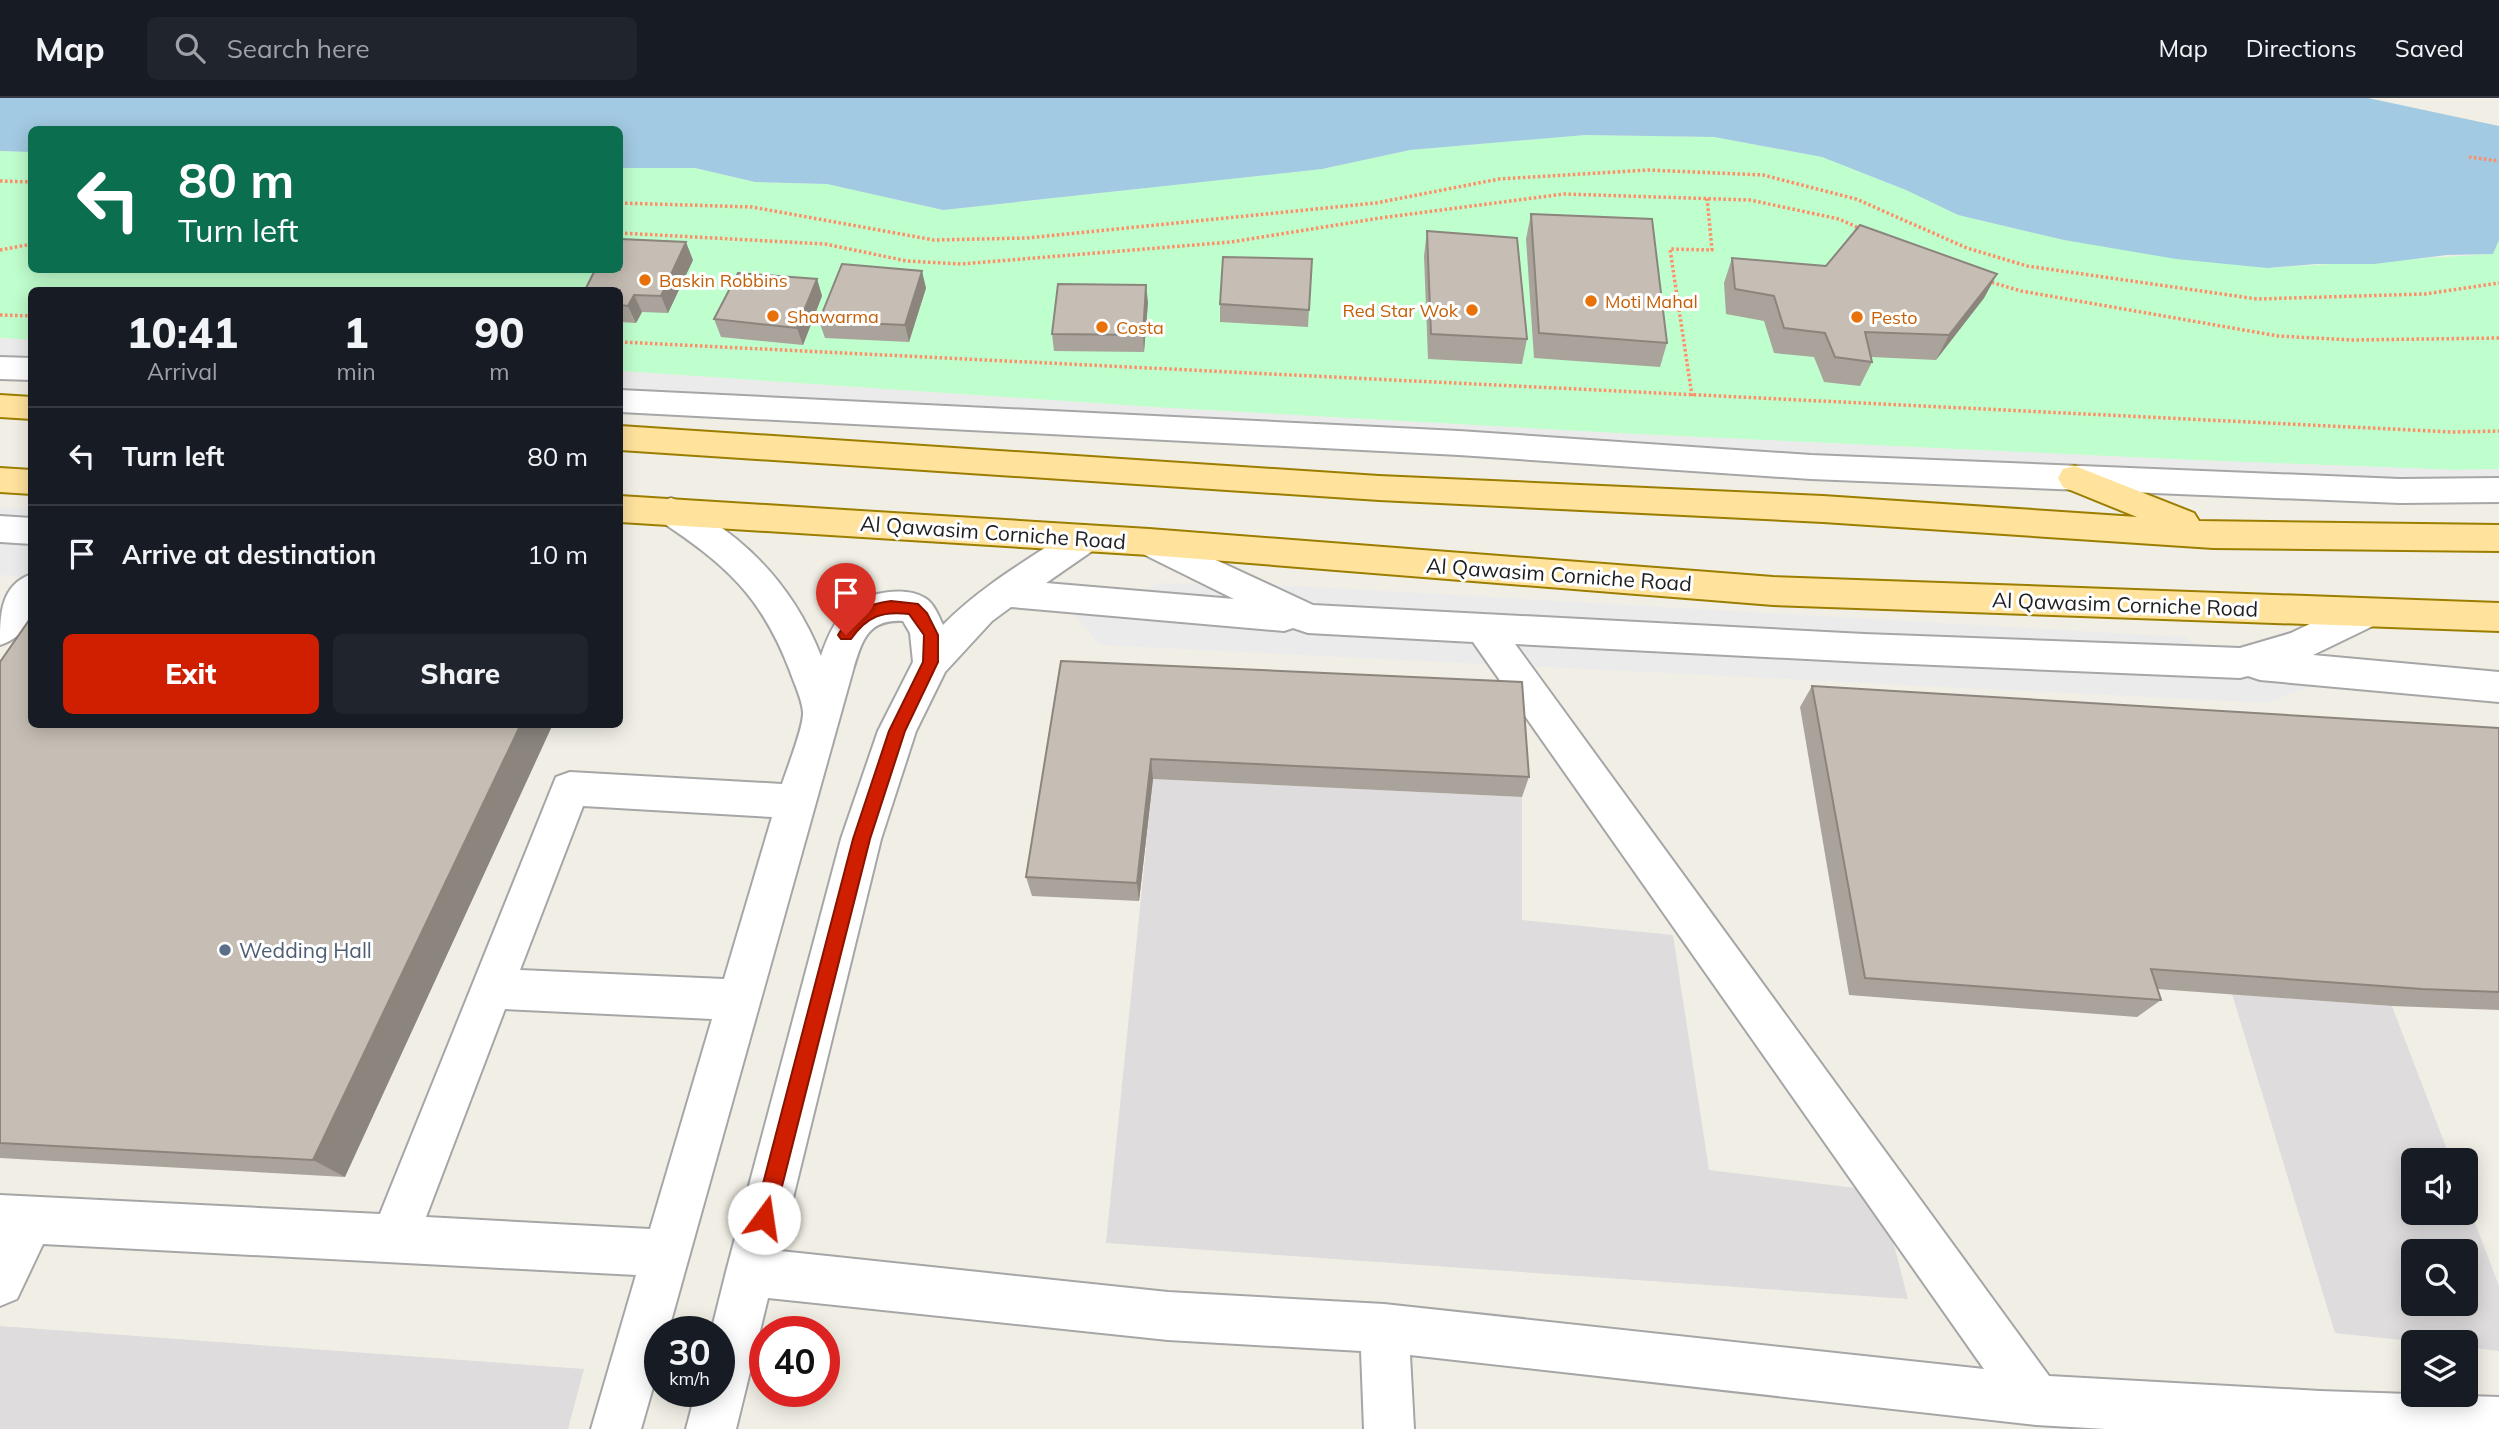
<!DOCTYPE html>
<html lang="en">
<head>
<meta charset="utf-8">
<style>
	:root { --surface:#171b24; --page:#20242c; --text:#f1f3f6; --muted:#9ea1a6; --line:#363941; --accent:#cf1e00 }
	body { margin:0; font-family:Mulish,sans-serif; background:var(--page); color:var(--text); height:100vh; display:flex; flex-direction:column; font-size:26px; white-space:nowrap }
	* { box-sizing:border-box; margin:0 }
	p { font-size:23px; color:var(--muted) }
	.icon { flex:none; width:38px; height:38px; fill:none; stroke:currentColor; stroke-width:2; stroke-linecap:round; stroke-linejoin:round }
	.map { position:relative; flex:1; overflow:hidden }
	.drawer { position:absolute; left:28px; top:189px; width:595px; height:441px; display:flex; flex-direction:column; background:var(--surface); border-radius:10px; box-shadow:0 4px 18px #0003 }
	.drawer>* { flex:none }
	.hud { position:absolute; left:28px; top:28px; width:595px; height:147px; border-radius:10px; box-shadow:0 4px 18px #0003; background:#0b6e4f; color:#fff; overflow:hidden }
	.fabs { position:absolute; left:2401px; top:1050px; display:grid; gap:14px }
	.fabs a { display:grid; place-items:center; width:77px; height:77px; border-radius:10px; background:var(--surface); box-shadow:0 4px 18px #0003; font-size:35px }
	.speed { position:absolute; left:644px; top:1218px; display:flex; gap:14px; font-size:35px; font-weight:700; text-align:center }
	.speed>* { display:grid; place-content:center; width:91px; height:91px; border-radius:50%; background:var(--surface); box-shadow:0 4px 18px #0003; line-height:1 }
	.speed small { font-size:18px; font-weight:400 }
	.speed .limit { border:10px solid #d22; background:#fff; color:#111 }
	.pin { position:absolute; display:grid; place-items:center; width:60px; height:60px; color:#fff; margin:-72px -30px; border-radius:50% 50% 50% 0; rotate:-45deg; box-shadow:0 0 7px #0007 }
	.pin .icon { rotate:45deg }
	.me { position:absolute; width:77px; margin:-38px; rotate:14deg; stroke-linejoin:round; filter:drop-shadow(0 0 5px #0008) }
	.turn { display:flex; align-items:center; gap:24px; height:147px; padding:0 35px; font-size:32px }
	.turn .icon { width:91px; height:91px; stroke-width:2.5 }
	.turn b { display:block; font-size:49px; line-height:60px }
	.eta { display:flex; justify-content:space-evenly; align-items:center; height:119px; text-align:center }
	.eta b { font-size:42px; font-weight:800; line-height:49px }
	.button { display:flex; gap:14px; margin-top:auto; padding:14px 35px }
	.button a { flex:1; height:80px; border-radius:10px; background:var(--accent); color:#fff; font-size:28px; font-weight:800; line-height:80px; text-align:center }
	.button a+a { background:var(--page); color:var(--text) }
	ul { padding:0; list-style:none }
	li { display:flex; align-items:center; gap:21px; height:98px; padding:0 35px; border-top:2px solid var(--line) }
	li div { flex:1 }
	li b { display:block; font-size:26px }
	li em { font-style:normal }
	header { display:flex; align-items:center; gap:42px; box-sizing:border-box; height:98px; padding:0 35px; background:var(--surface); border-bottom:2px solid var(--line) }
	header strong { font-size:33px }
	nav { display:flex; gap:38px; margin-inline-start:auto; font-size:24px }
	.search { width:490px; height:63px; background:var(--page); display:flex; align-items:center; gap:18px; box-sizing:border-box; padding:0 24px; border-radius:10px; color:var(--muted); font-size:26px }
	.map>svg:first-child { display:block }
</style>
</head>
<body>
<header>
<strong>Map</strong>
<div class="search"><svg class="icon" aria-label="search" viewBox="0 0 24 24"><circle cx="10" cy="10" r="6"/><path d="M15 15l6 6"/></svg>Search here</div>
<nav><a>Map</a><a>Directions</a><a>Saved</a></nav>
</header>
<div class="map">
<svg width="2499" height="1331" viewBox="0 0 2499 1331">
	<rect width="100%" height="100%" fill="#f1efe5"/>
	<path fill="#dedcdc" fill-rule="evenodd" d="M 1153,681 L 1522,699 L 1522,822 L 1673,837 L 1709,1072 L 1880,1093 L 1908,1201 L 1106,1145 Z
		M 2232,896 L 2392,908 L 2451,1062 L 2413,1062 L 2413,1115 L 2466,1115 L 2466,1101 L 2499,1188 L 2499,1253 L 2466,1249 L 2466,1244 L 2420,1244 L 2335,1235 ZM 2413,1153 L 2466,1153 L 2466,1206 L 2413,1206 Z
		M 0,1228 L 584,1271 L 568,1331 L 0,1331 Z"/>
	<path fill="#bffecd" d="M 1585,37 L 1714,39 L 1822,59 L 1906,92 L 1958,117 L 2064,142 L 2267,170 L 2493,156 L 2499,142 L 2499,371 L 2455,372 L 2192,362 L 1633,336 L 1151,309 L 620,273 L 620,192 L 32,192 L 31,242 L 0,240 L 0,53 L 31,54 L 32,172 L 620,172 L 620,70 L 695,70 L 755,84 L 827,86 L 943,112 L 1322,71 L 1410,52 Z"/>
	<path fill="#ebebeb" d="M 0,240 L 31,242 L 31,270 L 0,268 Z
		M 620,273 L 1151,309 L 1633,336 L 2192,362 L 2455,372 L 2499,371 L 2499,395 L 811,312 L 620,300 Z
		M 0,409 L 31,411 L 31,479 L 0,477 Z
		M 1162,485 L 1298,488 L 2185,539 L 2208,554 L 2321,584 L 2267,605 L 1100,547 L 1073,517 Z"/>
	<path fill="#a2cae2" d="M 0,0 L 2368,0 L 2499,28 L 2499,142 L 2493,156 L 2447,157 L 2374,166 L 2316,166 L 2267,170 L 2176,161 L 2064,142 L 1958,117 L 1906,92 L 1822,59 L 1714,39 L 1585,37 L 1410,52 L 1322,71 L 943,112 L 827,86 L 755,84 L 695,70 L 620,70 L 620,32 L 32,32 L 31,54 L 0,53 Z"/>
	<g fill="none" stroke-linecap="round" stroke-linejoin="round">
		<defs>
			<path id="minor" d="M 0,259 L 32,260 L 32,282 L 0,281 Z
				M 620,292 L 1459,333 L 1811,357 L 2400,381 L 2499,380 L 2499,404 L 2400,405 L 1811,381 L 1459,357 L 620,314 Z
				M 671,400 C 685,405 696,413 709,421 C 761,455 798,500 821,558 C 827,540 836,518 852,507 C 869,494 906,488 925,500 C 934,505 939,519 943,527 C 981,488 1029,461 1074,431 L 1086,427 L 1098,431 L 1103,440 L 1098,449 L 1046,485 L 1234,501 L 1137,453 L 1132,444 L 1137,435 L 1149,431 L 1313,507 L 1864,536 L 2240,550 L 2291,535 L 2351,506 L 2364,502 L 2377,506 L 2382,516 L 2377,526 L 2313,557 L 2499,574 L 2499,604 L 2260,582 L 2248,578 L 2240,580 L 1864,564 L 1515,546 L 2049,1278 L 2320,1293 L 2499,1299 L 2499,1331 L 2106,1331 L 2036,1327 L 1410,1257 L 1414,1331 L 1364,1331 L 1361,1253 L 1168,1242 L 768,1200 L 736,1331 L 686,1331 L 696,1293 L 719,1293 L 719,1234 L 711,1234 L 726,1174 L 841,741 L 878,633 L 913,564 L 910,535 L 903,523 C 868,521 862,542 853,572 L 668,1234 L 660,1234 L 660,1265 L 641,1331 L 591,1331 L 636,1177 L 43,1146 L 17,1201 L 0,1208 L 0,1097 L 380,1116 L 556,679 L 570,674 L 782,686 C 787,671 804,628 803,614 C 802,601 794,585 790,573 C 761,497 725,466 659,422 L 654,413 L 659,404 ZM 1011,509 L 1284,533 L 1293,530 L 1308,535 L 1473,544 L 1984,1271 L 1384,1206 L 1168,1194 L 780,1153 L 881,741 L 916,633 L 945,574 L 992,523 ZM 583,708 L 772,719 L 724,881 L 520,872 ZM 505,911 L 712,921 L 650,1131 L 426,1119 Z
				M 0,418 L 32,420 L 32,446 L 0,444 Z
				M 32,476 C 32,506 35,536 0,547 C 0,517 0,487 32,476 Z"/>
			<path id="major" d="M 0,297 L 32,299 L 32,321 L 0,319 Z
				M 620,328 L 1379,378 L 1823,398 L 2137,419 L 2063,389 L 2058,380 L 2063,371 L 2075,368 L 2194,415 L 2199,423 L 2499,427 L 2499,453 L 2213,450 L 1823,424 L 1379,402 L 620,352 Z
				M 0,370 L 32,372 L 32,396 L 0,394 Z
				M 620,398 L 1149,431 L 1773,479 L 2499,505 L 2499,533 L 1773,507 L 1149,457 L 620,424 Z"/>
		</defs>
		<use href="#minor" stroke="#a6a6a6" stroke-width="4"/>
		<use href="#major" stroke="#9b7e00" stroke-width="4"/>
		<path stroke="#ff8d68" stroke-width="3.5" stroke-dasharray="2.5 2.5" stroke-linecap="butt" d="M 2469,59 L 2499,63
			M 0,83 L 32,84
			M 620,105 L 752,109 L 934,142 L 1026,140 L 1376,105 L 1499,81 L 1648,72 L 1763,77 L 1856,101 L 1967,150 L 2027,168 L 2257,201 L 2425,196 L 2499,185
			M 620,135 L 825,146 L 907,163 L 961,166 L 1231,144 L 1380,120 L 1564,96 L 1750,102 L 1839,121 L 1863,132
			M 0,152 L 32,146
			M 1987,183 L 2021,193 L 2278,238 L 2352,242 L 2499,240
			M 0,217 L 32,218
			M 620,244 L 2452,334 L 2499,333
			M 1692,298 L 1670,151 L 1712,152 L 1707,99"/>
		<use href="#minor" fill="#fff" fill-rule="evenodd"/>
		<use href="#major" fill="#ffe29c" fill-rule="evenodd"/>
	</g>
	<path fill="#aaa39b" d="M 1531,116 L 1667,245 L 1660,269 L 1534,260 L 1526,141 Z
		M 1427,133 L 1527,241 L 1522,266 L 1428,261 L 1424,158 Z
		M 1732,160 L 1826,168 L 1997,176 L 1984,200 L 1936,262 L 1871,259 L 1872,264 L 1860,288 L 1824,284 L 1814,259 L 1774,255 L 1764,223 L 1726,216 L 1724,185 Z
		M 1312,161 L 1308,229 L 1220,224 L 1220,206 Z
		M 693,162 L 668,215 L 642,214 L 636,225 L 620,224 L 620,192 Z
		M 817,181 L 822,198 L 803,247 L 721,239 L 714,221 Z
		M 926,190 L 909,244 L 825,240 L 819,223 Z
		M 1148,204 L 1144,254 L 1054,253 L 1052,236 Z
		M 1061,563 L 1529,679 L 1522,699 L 1153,681 L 1139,803 L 1032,798 L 1026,779 Z
		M 0,564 L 345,1079 L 0,1060 Z
		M 1812,588 L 2499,630 L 2499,912 L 2392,908 L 2157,891 L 2161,902 L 2137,919 L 1849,897 L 1800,609 Z"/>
	<path fill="#8b857e" d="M 686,144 L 693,162 L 668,215 L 661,198 Z
		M 922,173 L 926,190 L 909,244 L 905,227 Z
		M 1997,176 L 1984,200 L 1936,262 L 1949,237 Z
		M 817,181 L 822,198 L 803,247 L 797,230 Z
		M 1146,187 L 1148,204 L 1144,254 L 1143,237 Z
		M 634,197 L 642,214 L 636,225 L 628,208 Z
		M 521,626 L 553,626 L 345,1079 L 313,1062 Z
		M 1151,661 L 1153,681 L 1139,803 L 1137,785 Z"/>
	<path fill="#c6beb4" stroke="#8b857e" stroke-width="2" d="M 1531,116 L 1652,121 L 1667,245 L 1539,235 Z
		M 1860,127 L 1997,176 L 1949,237 L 1865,234 L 1872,264 L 1835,259 L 1825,235 L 1784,230 L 1774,198 L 1735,191 L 1732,160 L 1826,168 Z
		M 1427,133 L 1517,140 L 1527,241 L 1431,236 Z
		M 620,141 L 686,144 L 661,198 L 634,197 L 628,208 L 620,207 L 620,192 L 585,192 L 595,172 L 620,172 Z
		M 1223,159 L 1312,161 L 1309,212 L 1220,206 Z
		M 842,166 L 922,173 L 905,227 L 819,223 Z
		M 738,175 L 817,181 L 797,230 L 714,221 Z
		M 1058,186 L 1146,187 L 1143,237 L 1052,236 Z
		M 32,518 L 32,626 L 521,626 L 313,1062 L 0,1045 L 0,564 Z
		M 1061,563 L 1522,584 L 1529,679 L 1151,661 L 1137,785 L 1026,779 Z
		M 1812,588 L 2499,630 L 2499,894 L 2422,891 L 2151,871 L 2161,902 L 1865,880 Z"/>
	<path fill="#cf1e00" stroke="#871400" stroke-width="2" d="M 891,503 L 918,506 L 927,515 L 938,537 L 938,564 L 905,633 L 870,741 L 774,1120 L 771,1127 L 764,1129 L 757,1127 L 754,1120 L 853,741 L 889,633 L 923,564 L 924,537 L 909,516 C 882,513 867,518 851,541 L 841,541 L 838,537 C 851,514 867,506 891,503 Z"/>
	<g fill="#e8710a" stroke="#fff" stroke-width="2.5">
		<circle cx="645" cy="182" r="7"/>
		<circle cx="1591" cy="203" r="7"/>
		<circle cx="1472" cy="212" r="7"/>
		<circle cx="773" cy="218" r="7"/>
		<circle cx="1857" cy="219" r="7"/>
		<circle cx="1102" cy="229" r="7"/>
	</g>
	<circle fill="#5c6f8a" stroke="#fff" stroke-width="2.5" cx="225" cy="852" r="7"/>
	<g text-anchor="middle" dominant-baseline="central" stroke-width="6" stroke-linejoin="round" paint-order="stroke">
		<g font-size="18" fill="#c56008" stroke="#fff" text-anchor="start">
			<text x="659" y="182">Baskin Robbins</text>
			<text x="1605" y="203">Moti Mahal</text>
			<text x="1458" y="212" text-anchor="end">Red Star Wok</text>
			<text x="787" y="218">Shawarma</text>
			<text x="1871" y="219">Pesto</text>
			<text x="1116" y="229">Costa</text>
		</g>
		<g font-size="21" fill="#1f1f1f" stroke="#fff">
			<text transform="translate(993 434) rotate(4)">Al Qawasim Corniche Road</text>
			<text transform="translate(1559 476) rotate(4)">Al Qawasim Corniche Road</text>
			<text transform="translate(2125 506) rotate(2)">Al Qawasim Corniche Road</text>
		</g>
		<g font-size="21" fill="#4e5e75" stroke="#fff" text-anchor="start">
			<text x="239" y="852">Wedding Hall</text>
		</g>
	</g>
</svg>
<div class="fabs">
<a><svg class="icon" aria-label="sound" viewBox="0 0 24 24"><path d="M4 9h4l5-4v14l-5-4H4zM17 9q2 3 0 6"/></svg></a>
<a><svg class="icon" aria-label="search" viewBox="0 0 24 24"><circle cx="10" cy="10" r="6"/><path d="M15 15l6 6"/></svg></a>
<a><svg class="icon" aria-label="layers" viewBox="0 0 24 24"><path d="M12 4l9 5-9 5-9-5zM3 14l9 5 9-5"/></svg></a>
</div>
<div class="speed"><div>30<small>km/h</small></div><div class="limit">40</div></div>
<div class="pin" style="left:846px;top:537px;background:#d93025"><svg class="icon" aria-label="arrive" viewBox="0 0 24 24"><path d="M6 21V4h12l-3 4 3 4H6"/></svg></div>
<svg class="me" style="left:764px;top:1120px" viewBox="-20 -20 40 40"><circle r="19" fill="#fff"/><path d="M0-13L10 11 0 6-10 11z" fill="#cf1e00"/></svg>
<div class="hud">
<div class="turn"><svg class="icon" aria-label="left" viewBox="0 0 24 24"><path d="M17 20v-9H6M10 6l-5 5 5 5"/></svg><div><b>80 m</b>Turn left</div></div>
</div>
<section class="drawer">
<div class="eta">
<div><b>10:41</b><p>Arrival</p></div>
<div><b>1</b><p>min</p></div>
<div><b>90</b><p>m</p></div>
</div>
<ul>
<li><svg class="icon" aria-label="left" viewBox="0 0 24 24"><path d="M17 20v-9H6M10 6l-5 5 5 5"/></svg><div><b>Turn left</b></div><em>80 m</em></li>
<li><svg class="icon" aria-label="arrive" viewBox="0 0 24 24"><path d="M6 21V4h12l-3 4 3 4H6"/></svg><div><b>Arrive at destination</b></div><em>10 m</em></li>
</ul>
<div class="button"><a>Exit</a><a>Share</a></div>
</section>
</div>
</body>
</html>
